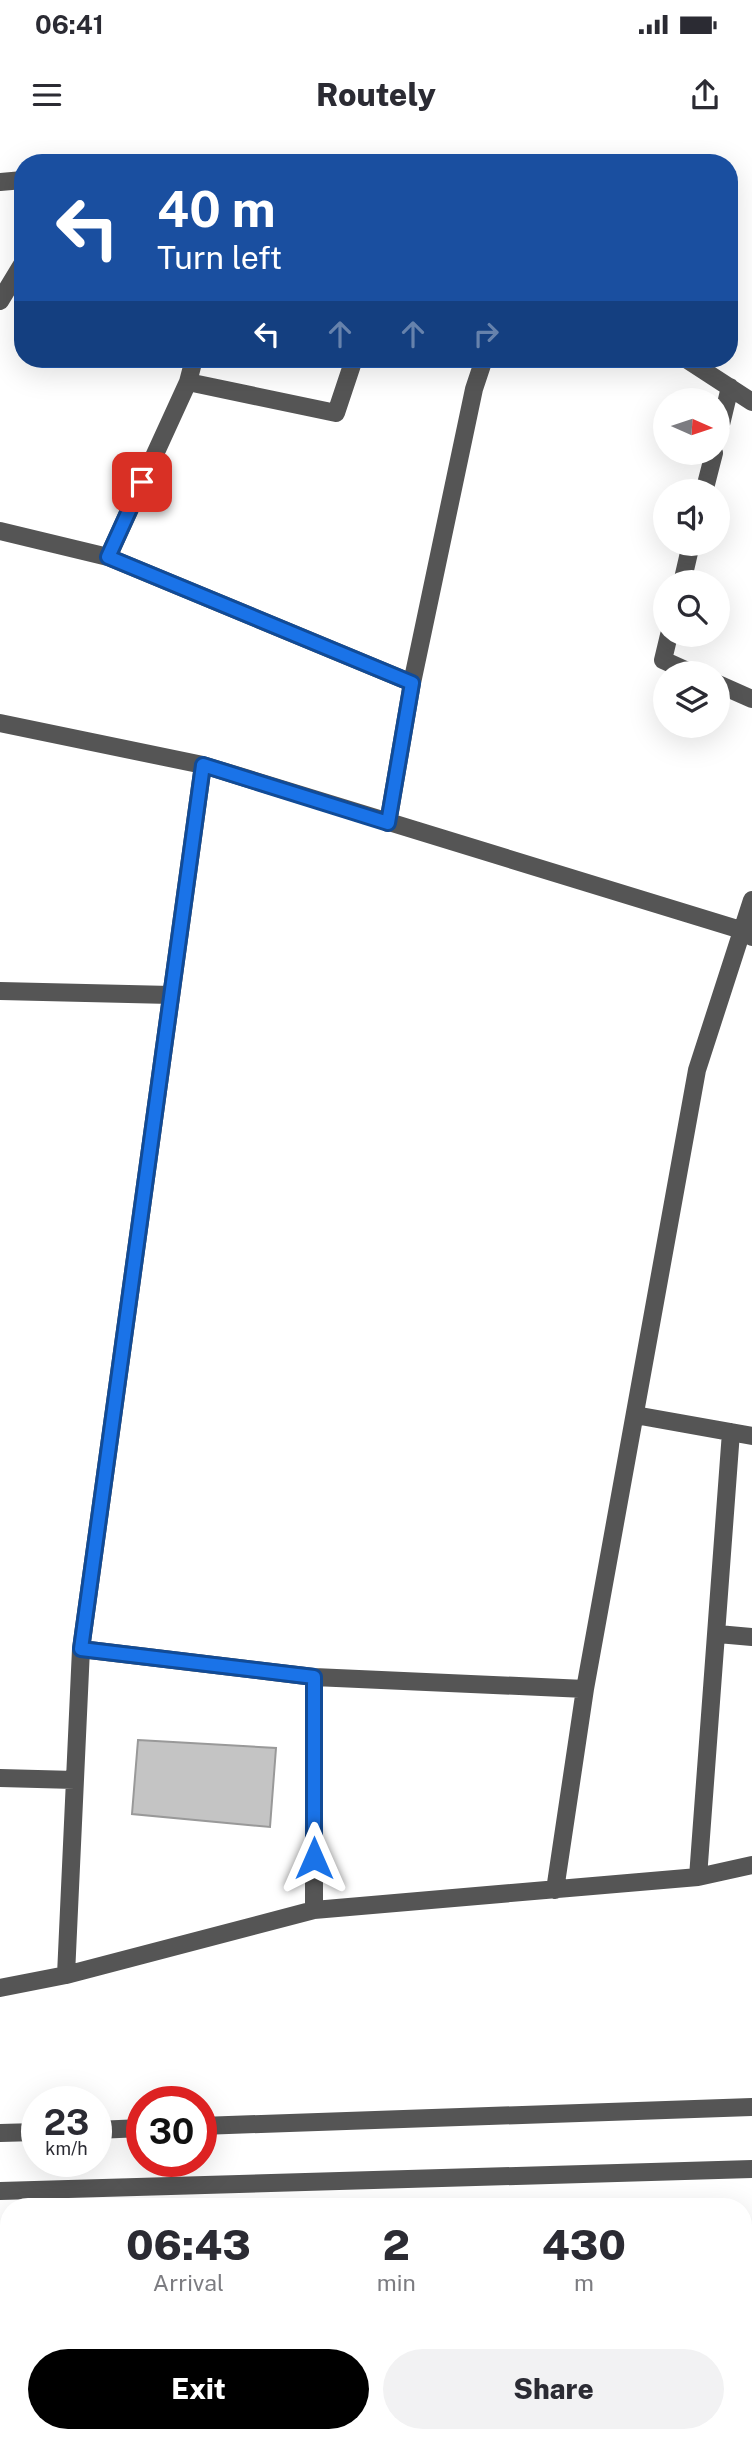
<!DOCTYPE html>
<html lang="en">
<head>
<meta charset="utf-8">
<style>
	:root { --surface:#fff; --page:#f2f2f3; --text:#2b2b33; --muted:#7c7c81; --accent:#000 }
	body { margin:0; font-family:"Public Sans",sans-serif; background:var(--page); color:var(--text); height:100vh; display:flex; flex-direction:column; font-size:26px; white-space:nowrap }
	* { box-sizing:border-box; margin:0 }
	p { font-size:23px; color:var(--muted) }
	.icon { flex:none; width:38px; height:38px; fill:none; stroke:currentColor; stroke-width:2; stroke-linecap:round; stroke-linejoin:round }
	.map { position:relative; flex:1; overflow:hidden }
	.panel { position:absolute; left:0px; top:2058px; width:752px; height:245px; display:flex; flex-direction:column; background:var(--surface); border-radius:28px 28px 0 0; box-shadow:0 7px 28px #0002 }
	.panel>* { flex:none }
	.guide { position:absolute; left:14px; top:14px; width:724px; height:214px; border-radius:28px; box-shadow:0 7px 28px #0002; background:#1a4fa0; color:#fff; overflow:hidden }
	.needle { width:46px; rotate:93deg }
	.buttons { position:absolute; left:653px; top:248px; display:grid; gap:14px }
	.buttons a { display:grid; place-items:center; width:77px; height:77px; border-radius:50%; background:var(--surface); box-shadow:0 7px 28px #0002; font-size:35px }
	.speed { position:absolute; left:21px; top:1946px; display:flex; gap:14px; font-size:35px; font-weight:700; text-align:center }
	.speed>* { display:grid; place-content:center; width:91px; height:91px; border-radius:50%; background:var(--surface); box-shadow:0 7px 28px #0002; line-height:1 }
	.speed small { font-size:18px; font-weight:400 }
	.speed .limit { border:10px solid #d22; background:#fff; color:#111 }
	.pin { position:absolute; display:grid; place-items:center; width:60px; height:60px; color:#fff; margin:-30px; border-radius:14px; box-shadow:0 4px 10px #0006 }
	.me { position:absolute; width:77px; margin:-38px; rotate:0deg; stroke-linejoin:round; filter:drop-shadow(0 0 5px #0008) }
	.turn { display:flex; align-items:center; gap:24px; height:147px; padding:0 28px; font-size:32px }
	.turn .icon { width:91px; height:91px; stroke-width:2.5 }
	.turn b { display:block; font-size:49px; line-height:60px }
	.lanes { display:flex; align-items:center; height:66px; padding:0 28px; background:#0003; justify-content:center; gap:35px; direction:ltr }
	.lanes .off { opacity:.35 }
	.eta { display:flex; justify-content:space-evenly; align-items:center; height:119px; text-align:center }
	.eta b { font-size:42px; font-weight:800; line-height:49px }
	.primary-button { display:flex; gap:14px; margin-top:auto; padding:14px 28px }
	.primary-button a { flex:1; height:80px; border-radius:42px; background:var(--accent); color:#fff; font-size:28px; font-weight:800; line-height:80px; text-align:center }
	.primary-button a+a { background:var(--page); color:var(--text) }
	.status { display:flex; justify-content:space-between; align-items:center; height:49px; padding:0 35px; background:var(--surface); direction:ltr }
	.status svg { height:19px; fill:currentColor }
	header { display:flex; justify-content:space-between; align-items:center; height:91px; padding:0 28px; background:var(--surface); font-size:32px; font-weight:800 }
	.map>svg:first-child { display:block }
</style>
</head>
<body>
<div class="status"><b>06:41</b><svg viewBox="0 0 49 12"><path d="M0 12V9h3v3zM5 12V6h3v6zM10 12V3h3v9zM15 12V0h3v12zM26 1h20v11H26zM47 4h2v5h-2z"/></svg></div>
<header><svg class="icon" aria-label="menu" viewBox="0 0 24 24"><path d="M4 6h16M4 12h16M4 18h16"/></svg>Routely<svg class="icon" aria-label="share" viewBox="0 0 24 24"><path d="M12 15V3M7 8l5-5 5 5M5 13v7h14v-7"/></svg></header>
<div class="map">
<svg width="752" height="2303" viewBox="0 0 752 2303">
	<rect width="100%" height="100%" fill="#fff"/>
	<path fill="#c4c4c4" stroke="#999" stroke-width="2" d="M 138,1600 L 276,1608 L 270,1687 L 132,1674 Z"/>
	<g fill="none" stroke-linecap="round" stroke-linejoin="round">
		<path stroke="#555" stroke-width="18" d="M 0,42 L 23,40
			M 0,161 L 23,123
			M 686,219 L 752,262
			M 188,242 L 336,273 L 354,219
			M 718,297 L 730,247
			M 704,352 L 714,313
			M 0,391 L 108,417 L 412,543
			M 108,417 L 188,242 L 194,219
			M 682,443 L 691,404
			M 669,495 L 663,520 L 694,534
			M 718,544 L 752,559
			M 0,583 L 203,625 L 741,790 L 752,797
			M 388,683 L 412,543 L 474,249 L 484,219
			M 0,851 L 171,855
			M 635,1275 L 752,1296
			M 718,1494 L 752,1497
			M 81,1509 L 203,625
			M 0,1638 L 75,1640
			M 698,1737 L 731,1292
			M 555,1750 L 585,1549 L 697,930 L 752,760
			M 314,1770 L 314,1537
			M 66,1835 L 314,1770 L 698,1737 L 752,1725
			M 0,1848 L 66,1835 L 81,1509 L 314,1537 L 585,1549
			M 201,1986 L 752,1967
			M 96,1990 L 142,1988
			M 0,1993 L 37,1992
			M 0,2051 L 752,2029"/>
	</g>
	<g fill="none" stroke-linecap="round" stroke-linejoin="round">
		<defs>
			<path id="route" d="M 142,342 L 108,417 L 412,543 L 388,683 L 203,625 L 81,1509 L 314,1537 L 314,1718"/>
		</defs>
		<use href="#route" stroke="#114b97" stroke-width="18"/>
		<use href="#route" stroke="#1a73e8" stroke-width="12"/>
	</g>
</svg>
<div class="buttons">
<a><svg class="needle" viewBox="-14 -14 28 28"><path d="M0-13l5 13h-10z" fill="#e53935"/><path d="M0 13l5-13h-10z" fill="#7c7c81"/></svg></a>
<a><svg class="icon" aria-label="sound" viewBox="0 0 24 24"><path d="M4 9h4l5-4v14l-5-4H4zM17 9q2 3 0 6"/></svg></a>
<a><svg class="icon" aria-label="search" viewBox="0 0 24 24"><circle cx="10" cy="10" r="6"/><path d="M15 15l6 6"/></svg></a>
<a><svg class="icon" aria-label="layers" viewBox="0 0 24 24"><path d="M12 4l9 5-9 5-9-5zM3 14l9 5 9-5"/></svg></a>
</div>
<div class="speed"><div>23<small>km/h</small></div><div class="limit">30</div></div>
<div class="pin" style="left:142px;top:342px;background:#d93025"><svg class="icon" aria-label="arrive" viewBox="0 0 24 24"><path d="M6 21V4h12l-3 4 3 4H6"/></svg></div>
<svg class="me" style="left:314px;top:1718px" viewBox="-20 -20 40 40"><path d="M0-17L14 15 0 8-14 15z" fill="#1a73e8" stroke="#fff" stroke-width="4"/></svg>
<div class="guide">
<div class="turn"><svg class="icon" aria-label="left" viewBox="0 0 24 24"><path d="M17 20v-9H6M10 6l-5 5 5 5"/></svg><div><b>40 m</b>Turn left</div></div>
<div class="lanes"><svg class="icon" aria-label="left" viewBox="0 0 24 24"><path d="M17 20v-9H6M10 6l-5 5 5 5"/></svg><svg class="icon off" aria-label="ahead" viewBox="0 0 24 24"><path d="M12 20V5M6 11l6-6 6 6"/></svg><svg class="icon off" aria-label="ahead" viewBox="0 0 24 24"><path d="M12 20V5M6 11l6-6 6 6"/></svg><svg class="icon off" aria-label="right" viewBox="0 0 24 24"><path d="M7 20v-9h11M14 6l5 5-5 5"/></svg></div>
</div>
<section class="panel">
<div class="eta">
<div><b>06:43</b><p>Arrival</p></div>
<div><b>2</b><p>min</p></div>
<div><b>430</b><p>m</p></div>
</div>
<div class="primary-button"><a>Exit</a><a>Share</a></div>
</section>
</div>
</body>
</html>
